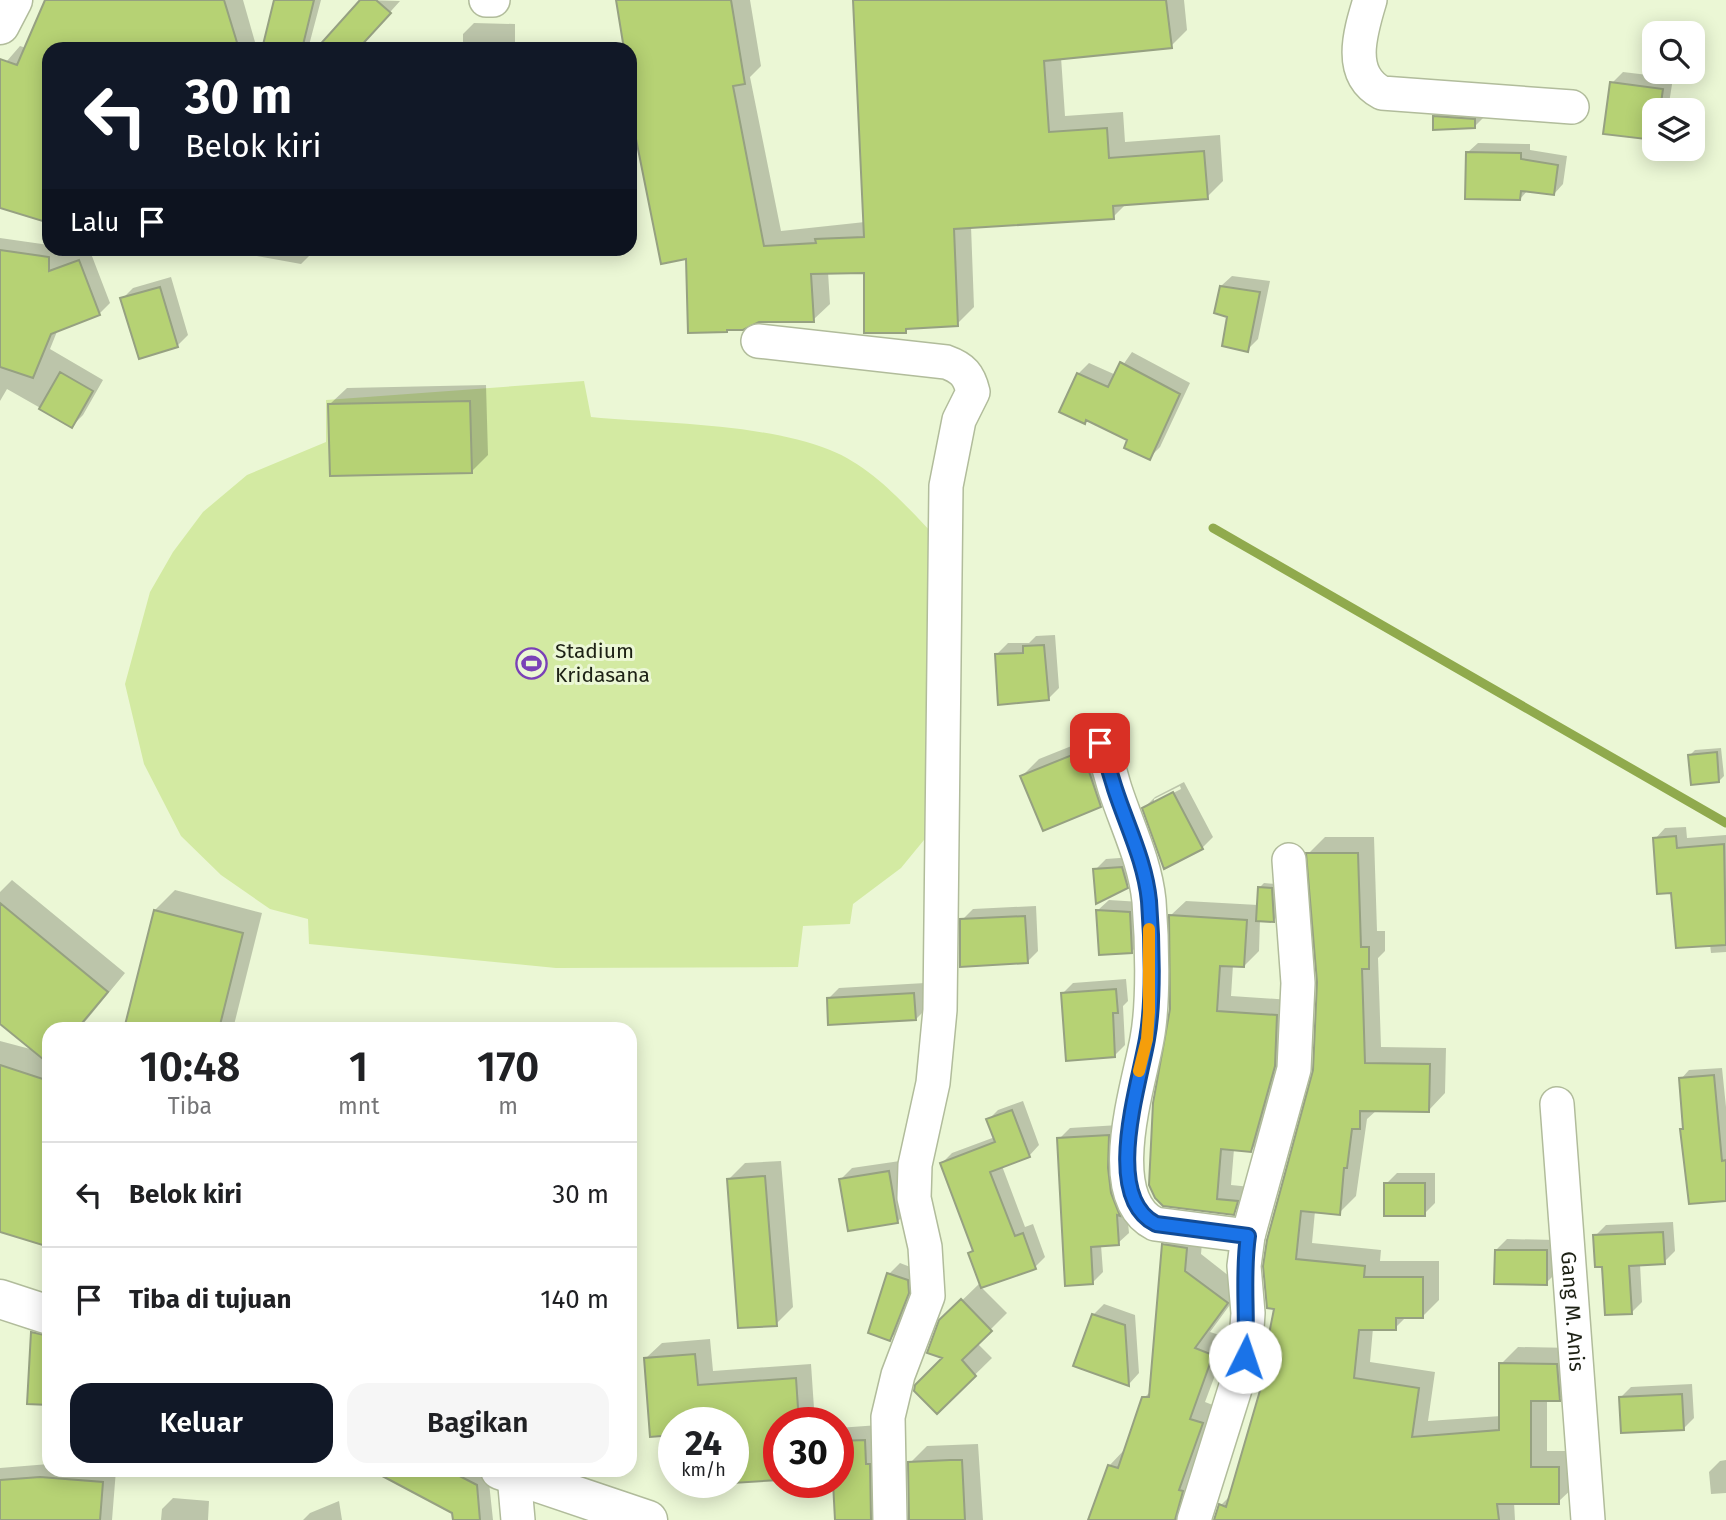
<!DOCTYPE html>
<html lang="id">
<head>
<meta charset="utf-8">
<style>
	:root { --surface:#fff; --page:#f6f6f6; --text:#202124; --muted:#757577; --line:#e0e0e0; --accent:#111827 }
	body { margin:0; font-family:"Fira Sans",sans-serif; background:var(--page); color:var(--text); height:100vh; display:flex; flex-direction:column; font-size:26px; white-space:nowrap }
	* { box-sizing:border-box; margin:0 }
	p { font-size:23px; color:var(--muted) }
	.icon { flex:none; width:38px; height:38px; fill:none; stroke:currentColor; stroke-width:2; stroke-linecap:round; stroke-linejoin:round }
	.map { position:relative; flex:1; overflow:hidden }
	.drawer { position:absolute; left:42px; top:1022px; width:595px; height:455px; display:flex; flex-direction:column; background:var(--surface); border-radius:21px; box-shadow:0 4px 18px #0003 }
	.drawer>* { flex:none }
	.hud { position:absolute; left:42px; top:42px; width:595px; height:214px; border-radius:21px; box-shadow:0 4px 18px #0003; background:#111827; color:#fff; overflow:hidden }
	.tools { position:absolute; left:1642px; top:21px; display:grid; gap:14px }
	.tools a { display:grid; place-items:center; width:63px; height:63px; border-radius:14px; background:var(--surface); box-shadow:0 4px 18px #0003; font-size:35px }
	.speed { position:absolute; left:658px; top:1407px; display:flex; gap:14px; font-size:35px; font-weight:700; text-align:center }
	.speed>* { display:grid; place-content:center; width:91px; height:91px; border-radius:50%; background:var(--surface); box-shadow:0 4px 18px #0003; line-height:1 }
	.speed small { font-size:18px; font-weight:400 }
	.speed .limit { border:10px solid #d22; background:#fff; color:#111 }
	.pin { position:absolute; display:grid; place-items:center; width:60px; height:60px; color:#fff; margin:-30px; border-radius:14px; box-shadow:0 4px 10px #0006 }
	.me { position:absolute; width:77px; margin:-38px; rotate:4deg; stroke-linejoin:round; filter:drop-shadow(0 0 5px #0008) }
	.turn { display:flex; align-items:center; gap:24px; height:147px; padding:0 28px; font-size:32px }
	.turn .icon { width:91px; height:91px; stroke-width:2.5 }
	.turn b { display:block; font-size:49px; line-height:60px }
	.then { display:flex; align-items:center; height:66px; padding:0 28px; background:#0003; gap:14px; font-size:26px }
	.eta { display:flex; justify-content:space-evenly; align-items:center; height:119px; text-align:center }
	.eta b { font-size:42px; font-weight:600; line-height:49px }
	.cta { display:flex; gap:14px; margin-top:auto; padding:14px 28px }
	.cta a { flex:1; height:80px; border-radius:21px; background:var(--accent); color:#fff; font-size:28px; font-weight:600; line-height:80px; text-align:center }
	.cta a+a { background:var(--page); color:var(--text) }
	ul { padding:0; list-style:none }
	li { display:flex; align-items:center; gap:21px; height:105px; padding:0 28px; border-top:2px solid var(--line) }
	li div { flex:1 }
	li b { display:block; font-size:26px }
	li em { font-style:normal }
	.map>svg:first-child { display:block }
</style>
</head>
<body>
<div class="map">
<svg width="1726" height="1520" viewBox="0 0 1726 1520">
	<rect width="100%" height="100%" fill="#ebf7d5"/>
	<path fill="#d3eaa2" d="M 584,381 L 591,417 C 665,424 761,423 830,450 C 873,467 906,506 937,538 L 933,829 L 901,868 L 853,904 L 850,924 L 803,926 L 798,967 L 556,968 L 309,944 L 308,919 L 270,909 L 221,875 L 181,836 L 144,764 L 125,684 L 150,592 L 173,552 L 203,512 L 247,475 L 326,442 L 326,400 Z"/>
	<path fill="#0003" fill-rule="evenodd" d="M 51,0 L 243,0 L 257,49 L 49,49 L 49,222 L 0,206 L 0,69 L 20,46 L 26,48 Z
		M 276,0 L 321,0 L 308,49 L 264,49 Z
		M 363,0 L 400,1 L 357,49 Z
		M 617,0 L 750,0 L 761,66 L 750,77 L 781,231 L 865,222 L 855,0 L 1184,0 L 1187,30 L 1171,46 L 1061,57 L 1065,116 L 1123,112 L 1125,142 L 1220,135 L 1223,181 L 1207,197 L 1127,203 L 1113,217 L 971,226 L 974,307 L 957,324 L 909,327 L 905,331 L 866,271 L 828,272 L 830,304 L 813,320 L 759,320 L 727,331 L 644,168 L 630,80 L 630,49 L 625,49 Z
		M 474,23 L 515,24 L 515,49 L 463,49 L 463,34 Z
		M 1623,72 L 1673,78 L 1668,110 L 1654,110 L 1612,83 Z
		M 1445,106 L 1486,115 L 1475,126 L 1435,117 Z
		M 1478,143 L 1530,144 L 1530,150 L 1567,156 L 1563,184 L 1554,194 L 1528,190 L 1520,199 L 1468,152 Z
		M 0,238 L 49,245 L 49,248 L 90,251 L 110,303 L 99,314 L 58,329 L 50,349 L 103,380 L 83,415 L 72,426 L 7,389 L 0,401 Z
		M 212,248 L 316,248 L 316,249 L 301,264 Z
		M 1232,276 L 1270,281 L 1258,339 L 1247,350 L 1230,315 L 1221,286 Z
		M 171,277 L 188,335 L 177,346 L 122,299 L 133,288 Z
		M 1132,352 L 1190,383 L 1160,447 L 1149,458 L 1129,440 L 1078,374 L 1089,363 L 1116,375 Z
		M 486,385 L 488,455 L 471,472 L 330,404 L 347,388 Z
		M 1055,635 L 1059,688 L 1048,699 L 997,654 L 1008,643 L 1029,643 L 1036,636 Z
		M 1099,735 L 1117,789 L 1100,806 L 1022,776 L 1039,759 Z
		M 1721,748 L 1724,776 L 1719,781 L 1690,755 L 1695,750 Z
		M 1184,782 L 1213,837 L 1202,848 L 1144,808 L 1155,797 ZM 1180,786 L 1181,789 L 1154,803 L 1154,799 Z
		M 1686,827 L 1687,838 L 1726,835 L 1726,952 L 1711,953 L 1710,944 L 1673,891 L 1655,839 L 1665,828 Z
		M 1325,837 L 1374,837 L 1377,931 L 1385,931 L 1385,951 L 1378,958 L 1381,1047 L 1446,1048 L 1445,1093 L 1429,1110 L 1377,1110 L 1367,1119 L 1356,1196 L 1339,1213 L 1315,1211 L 1312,1243 L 1381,1250 L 1380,1261 L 1439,1261 L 1439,1300 L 1422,1317 L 1407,1316 L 1395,1328 L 1373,1328 L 1370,1362 L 1435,1372 L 1428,1421 L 1501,1416 L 1501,1364 L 1518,1347 L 1573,1348 L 1576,1383 L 1559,1399 L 1547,1399 L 1547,1451 L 1575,1451 L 1575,1486 L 1558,1502 L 1514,1502 L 1515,1520 L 1216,1520 L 1221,1505 L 1232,1494 L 1268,1369 L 1315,1070 L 1319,982 L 1308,854 Z
		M 1133,857 L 1138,875 L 1126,887 L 1095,870 L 1106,859 Z
		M 12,880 L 125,973 L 79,1029 L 49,1029 L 49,1246 L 0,1231 L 0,1041 L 34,1050 L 0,1021 L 0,892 Z
		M 1264,883 L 1276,884 L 1278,915 L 1274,920 L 1260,919 L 1259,951 L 1244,966 L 1233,965 L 1231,996 L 1291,1000 L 1266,1135 L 1251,1150 L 1234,1149 L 1231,1185 L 1251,1187 L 1248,1198 L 1233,1213 L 1164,1204 L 1172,1009 L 1171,915 L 1186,901 L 1258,905 L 1259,888 Z
		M 175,890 L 262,913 L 233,1029 L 126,1029 L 155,910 Z
		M 1109,900 L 1141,902 L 1143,940 L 1132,951 L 1098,910 Z
		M 1036,906 L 1038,951 L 1027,962 L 962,920 L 973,909 Z
		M 1126,979 L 1128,1001 L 1123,1006 L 1125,1045 L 1114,1056 L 1063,993 L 1073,983 Z
		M 925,983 L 927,1008 L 916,1019 L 828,999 L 839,988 Z
		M 1722,1068 L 1726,1107 L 1726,1199 L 1682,1130 L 1685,1127 L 1681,1079 L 1689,1070 Z
		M 1023,1101 L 1039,1145 L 1029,1156 L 1002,1166 L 1025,1227 L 1033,1224 L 1045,1257 L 1035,1267 L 981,1287 L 1007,1313 L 977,1343 L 992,1358 L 937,1412 L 945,1358 L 941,1321 L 981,1282 L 970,1254 L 974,1249 L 942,1163 L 952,1153 L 995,1137 L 988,1120 L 998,1110 Z
		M 1119,1125 L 1129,1233 L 1118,1243 L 1101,1245 L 1103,1272 L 1092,1283 L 1059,1139 L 1070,1128 Z
		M 781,1161 L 793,1307 L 776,1324 L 728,1180 L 745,1163 Z
		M 900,1161 L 908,1211 L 897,1222 L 841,1179 L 852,1168 Z
		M 1397,1173 L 1435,1173 L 1435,1203 L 1424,1214 L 1386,1184 Z
		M 1673,1222 L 1675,1251 L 1664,1262 L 1640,1264 L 1642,1302 L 1631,1313 L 1604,1265 L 1595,1236 L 1606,1225 Z
		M 1180,1228 L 1203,1231 L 1201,1254 L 1243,1287 L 1210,1332 L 1229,1338 L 1205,1402 L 1218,1407 L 1203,1520 L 1090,1520 L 1109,1466 L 1126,1448 L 1144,1398 L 1151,1391 L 1164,1245 Z
		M 1507,1239 L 1557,1240 L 1557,1272 L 1546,1283 L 1496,1250 Z
		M 900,1263 L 918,1270 L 919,1281 L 901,1328 L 890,1339 L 889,1274 Z
		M 1104,1304 L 1135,1315 L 1139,1373 L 1129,1384 L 1093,1315 Z
		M 710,1339 L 713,1371 L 811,1364 L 815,1423 L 733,1423 L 646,1358 L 662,1343 Z
		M 1692,1384 L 1694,1418 L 1683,1429 L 1620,1398 L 1631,1387 Z
		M 879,1425 L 890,1520 L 837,1520 L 838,1428 Z
		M 978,1444 L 983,1520 L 911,1520 L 910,1463 L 927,1446 Z
		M 1726,1460 L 1726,1493 L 1711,1494 L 1709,1472 L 1720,1461 Z
		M 49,1464 L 49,1470 L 116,1470 L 112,1520 L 0,1520 L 0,1468 Z
		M 387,1470 L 483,1470 L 488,1473 L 493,1520 L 454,1520 L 454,1512 Z
		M 173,1498 L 209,1501 L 208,1520 L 161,1520 L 162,1509 Z
		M 339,1501 L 342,1520 L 303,1520 L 310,1513 Z"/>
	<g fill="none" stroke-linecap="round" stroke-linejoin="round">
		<path stroke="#90aa4d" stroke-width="9" d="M 1213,528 L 1726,823"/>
	</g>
	<path fill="#b6d274" stroke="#96a181" stroke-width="2" d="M 45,0 L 224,0 L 239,49 L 49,49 L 49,223 L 0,208 L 0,59 L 17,65 Z
		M 274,0 L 314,0 L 302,49 L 262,49 Z
		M 360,0 L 376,0 L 391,13 L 358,49 L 316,49 Z
		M 616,0 L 731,0 L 745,84 L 733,86 L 764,246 L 816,243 L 815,239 L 864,237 L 853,0 L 1166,0 L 1172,48 L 1044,61 L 1049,132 L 1107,128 L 1109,158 L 1204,151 L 1208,199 L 1113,206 L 1114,219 L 954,229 L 958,326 L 906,329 L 906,333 L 864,333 L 864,273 L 811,274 L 814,322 L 759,322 L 743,330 L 727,330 L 727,332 L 688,333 L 686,259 L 661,264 L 631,114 L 636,113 L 630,81 L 630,49 L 624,49 Z
		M 1610,82 L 1663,89 L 1660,110 L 1654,110 L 1654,140 L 1603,134 Z
		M 1433,116 L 1475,119 L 1475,128 L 1433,130 Z
		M 1466,152 L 1521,153 L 1521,159 L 1558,165 L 1554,195 L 1521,191 L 1520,200 L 1465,199 Z
		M 0,250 L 49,257 L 49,271 L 79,260 L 100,315 L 51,334 L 33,378 L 0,367 Z
		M 1220,286 L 1260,292 L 1248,352 L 1222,346 L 1227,317 L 1214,313 Z
		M 160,287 L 178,347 L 139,359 L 120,298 Z
		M 1120,362 L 1180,394 L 1150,460 L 1124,448 L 1127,440 L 1086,420 L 1085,424 L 1059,412 L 1077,373 L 1108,387 Z
		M 60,372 L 93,391 L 72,428 L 39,409 Z
		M 470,401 L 472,473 L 330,476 L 328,404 Z
		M 1044,645 L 1049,700 L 998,705 L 995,654 L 1023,653 L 1023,646 Z
		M 1082,751 L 1101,807 L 1043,831 L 1020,776 Z
		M 1717,752 L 1719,782 L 1691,785 L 1688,755 Z
		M 1173,792 L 1203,849 L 1164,869 L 1142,808 Z
		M 1676,836 L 1677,848 L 1724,844 L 1726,945 L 1676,948 L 1671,893 L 1657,894 L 1653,838 Z
		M 1306,853 L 1358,853 L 1361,947 L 1369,947 L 1369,969 L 1362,969 L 1365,1063 L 1430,1064 L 1429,1112 L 1360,1111 L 1360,1129 L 1352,1129 L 1347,1168 L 1344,1168 L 1340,1215 L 1301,1211 L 1296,1259 L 1365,1266 L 1364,1277 L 1423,1277 L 1423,1318 L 1396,1318 L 1396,1330 L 1359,1330 L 1354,1378 L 1419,1388 L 1412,1437 L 1499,1430 L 1499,1363 L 1557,1364 L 1560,1401 L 1531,1401 L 1531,1467 L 1559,1467 L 1559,1504 L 1497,1504 L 1499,1520 L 1214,1520 L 1219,1504 L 1226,1507 L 1266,1370 L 1262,1369 L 1274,1309 L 1267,1308 L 1263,1266 L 1267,1240 L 1313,1070 L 1317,982 Z
		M 1122,867 L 1128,888 L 1096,904 L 1093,869 Z
		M 1258,887 L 1272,888 L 1274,922 L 1256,921 Z
		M 0,903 L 108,992 L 77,1029 L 49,1029 L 49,1064 L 0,1024 Z
		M 154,910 L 243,933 L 219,1029 L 124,1029 Z
		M 1096,910 L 1130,912 L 1132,953 L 1099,955 Z
		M 1169,915 L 1247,920 L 1244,967 L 1220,966 L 1217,1011 L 1277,1015 L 1275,1066 L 1251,1152 L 1221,1149 L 1217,1199 L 1238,1201 L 1234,1215 L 1163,1206 L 1155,1198 L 1149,1185 L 1153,1103 L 1170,1009 Z
		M 1025,916 L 1028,963 L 960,967 L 960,919 Z
		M 1116,989 L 1118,1013 L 1113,1013 L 1115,1057 L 1066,1061 L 1061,993 Z
		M 914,993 L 916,1020 L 828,1025 L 827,998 Z
		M 0,1065 L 49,1081 L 49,1247 L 0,1232 Z
		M 1714,1075 L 1722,1161 L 1726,1160 L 1726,1201 L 1689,1204 L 1680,1129 L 1683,1129 L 1679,1078 Z
		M 1012,1110 L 1030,1157 L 990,1172 L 1015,1236 L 1023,1233 L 1036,1269 L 981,1288 L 968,1253 L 973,1251 L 940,1163 L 995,1142 L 986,1119 Z
		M 1109,1135 L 1108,1168 L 1111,1193 L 1120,1216 L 1117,1215 L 1119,1245 L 1091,1247 L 1093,1284 L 1065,1286 L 1057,1138 Z
		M 889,1171 L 898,1223 L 848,1231 L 839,1179 Z
		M 765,1176 L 777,1326 L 738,1328 L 727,1179 Z
		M 1384,1183 L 1425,1183 L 1425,1216 L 1384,1216 Z
		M 1663,1232 L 1665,1264 L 1629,1266 L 1632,1314 L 1605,1315 L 1602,1267 L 1595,1267 L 1593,1235 Z
		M 1162,1244 L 1187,1248 L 1185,1271 L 1228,1303 L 1195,1348 L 1213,1355 L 1190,1419 L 1203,1423 L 1179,1490 L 1183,1491 L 1175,1520 L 1088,1520 L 1108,1465 L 1118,1468 L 1142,1397 L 1149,1397 Z
		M 1495,1250 L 1547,1250 L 1547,1285 L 1494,1284 Z
		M 887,1273 L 908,1280 L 909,1293 L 890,1341 L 868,1333 Z
		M 961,1299 L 992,1331 L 962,1360 L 976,1376 L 937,1414 L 914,1391 L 915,1385 L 942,1358 L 927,1353 L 939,1320 Z
		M 1092,1314 L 1125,1325 L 1129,1386 L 1073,1366 Z
		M 31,1332 L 49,1336 L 49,1405 L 27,1404 Z
		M 695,1354 L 698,1385 L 796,1378 L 799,1423 L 779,1423 L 779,1480 L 733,1483 L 733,1423 L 674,1423 L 674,1435 L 650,1437 L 644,1358 Z
		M 1682,1394 L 1684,1430 L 1621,1433 L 1619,1397 Z
		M 865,1440 L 866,1464 L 870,1464 L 871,1520 L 835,1520 L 833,1482 L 838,1482 L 838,1441 Z
		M 950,1460 L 962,1460 L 965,1520 L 909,1520 L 908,1462 Z
		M 371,1470 L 448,1470 L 477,1485 L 480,1520 L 453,1520 L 452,1513 Z
		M 40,1477 L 103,1482 L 100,1520 L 0,1520 L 0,1480 Z"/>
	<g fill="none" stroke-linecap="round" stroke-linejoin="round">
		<defs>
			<g id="street">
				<path d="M 486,0 L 493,0"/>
				<path d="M 1370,0 C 1360,33 1347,74 1382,93 L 1572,107"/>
				<path d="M 758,341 L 946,362 C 963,368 969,375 973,392 L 959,420 L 946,486 L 940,1010 L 933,1083 L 915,1165 L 914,1198 L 925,1247 L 928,1296 L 898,1375 L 888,1417 L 890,1520"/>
				<path d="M 1100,743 C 1107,758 1110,773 1115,789 C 1127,826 1145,861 1149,901 C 1152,939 1154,1002 1147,1039 C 1139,1085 1101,1197 1155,1224 L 1248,1236"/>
				<path id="s1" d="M 1557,1104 L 1588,1520"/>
				<path d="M 514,1475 L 518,1520"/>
				<path d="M 1194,1520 L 1245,1357 L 1248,1313 L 1244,1266 L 1248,1236 L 1294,1069 L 1298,983 L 1289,860"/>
			</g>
			<path id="secondary" d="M 0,25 L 13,0
				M 0,1299 L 49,1315
				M 500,1470 L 648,1520"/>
		</defs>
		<use href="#street" stroke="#b1bc9b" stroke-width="36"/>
		<use href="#secondary" stroke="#b1bc9b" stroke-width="41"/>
		<use href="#street" stroke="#fff" stroke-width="33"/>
		<use href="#secondary" stroke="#fff" stroke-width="38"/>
	</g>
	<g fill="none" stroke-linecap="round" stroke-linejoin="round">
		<defs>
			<path id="route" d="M 1100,743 C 1106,758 1110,773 1115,789 C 1127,826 1145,861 1149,901 C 1152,939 1154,1002 1147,1039 C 1139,1086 1102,1197 1156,1224 L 1248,1236 C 1242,1276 1248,1316 1245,1357"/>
		</defs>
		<use href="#route" stroke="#114b97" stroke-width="18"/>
		<use href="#route" stroke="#1a73e8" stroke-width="12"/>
		<path stroke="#f59e0b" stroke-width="12" d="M 1139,1071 L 1147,1039 L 1149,1012 L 1149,929"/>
	</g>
	<defs>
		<symbol id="stadium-ring" viewBox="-11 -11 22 22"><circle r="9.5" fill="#ebf7d5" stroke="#7a41b7" stroke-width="1.5"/><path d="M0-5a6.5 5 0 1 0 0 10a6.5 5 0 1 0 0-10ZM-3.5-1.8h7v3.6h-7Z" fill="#7a41b7"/></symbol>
	</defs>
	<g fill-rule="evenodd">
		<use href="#stadium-ring" x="514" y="646" width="35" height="35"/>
	</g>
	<g text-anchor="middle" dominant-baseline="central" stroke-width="6" stroke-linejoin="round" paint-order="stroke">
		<g font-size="21" fill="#1d2115" stroke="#ebf7d5" text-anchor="start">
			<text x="555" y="651">Stadium<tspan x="555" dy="24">Kridasana</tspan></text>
		</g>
		<g font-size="21" fill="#1d2115" stroke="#ebf7d5">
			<text stroke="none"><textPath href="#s1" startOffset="208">Gang M. Anis</textPath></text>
		</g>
	</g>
</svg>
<div class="tools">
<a><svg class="icon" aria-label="search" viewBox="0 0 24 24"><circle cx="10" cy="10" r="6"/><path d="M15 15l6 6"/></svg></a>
<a><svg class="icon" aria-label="layers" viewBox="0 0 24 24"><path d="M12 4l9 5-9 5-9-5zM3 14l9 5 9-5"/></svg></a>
</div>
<div class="speed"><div>24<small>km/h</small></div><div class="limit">30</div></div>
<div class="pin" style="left:1100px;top:743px;background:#d93025"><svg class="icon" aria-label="arrive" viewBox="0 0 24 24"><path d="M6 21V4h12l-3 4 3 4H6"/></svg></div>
<svg class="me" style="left:1245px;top:1357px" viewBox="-20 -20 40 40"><circle r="19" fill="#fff"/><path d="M0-13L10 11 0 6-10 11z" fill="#1a73e8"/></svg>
<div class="hud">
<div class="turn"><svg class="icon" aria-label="left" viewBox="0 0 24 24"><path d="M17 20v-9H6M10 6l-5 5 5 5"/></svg><div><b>30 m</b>Belok kiri</div></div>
<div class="then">Lalu<svg class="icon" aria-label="arrive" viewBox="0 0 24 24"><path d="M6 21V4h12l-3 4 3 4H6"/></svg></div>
</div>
<section class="drawer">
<div class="eta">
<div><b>10:48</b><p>Tiba</p></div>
<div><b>1</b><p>mnt</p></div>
<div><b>170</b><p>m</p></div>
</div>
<ul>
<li><svg class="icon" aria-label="left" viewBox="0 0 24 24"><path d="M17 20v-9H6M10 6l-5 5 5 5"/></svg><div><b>Belok kiri</b></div><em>30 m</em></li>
<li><svg class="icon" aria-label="arrive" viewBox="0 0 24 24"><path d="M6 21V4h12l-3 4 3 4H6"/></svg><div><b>Tiba di tujuan</b></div><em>140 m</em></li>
</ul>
<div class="cta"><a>Keluar</a><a>Bagikan</a></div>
</section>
</div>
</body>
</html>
